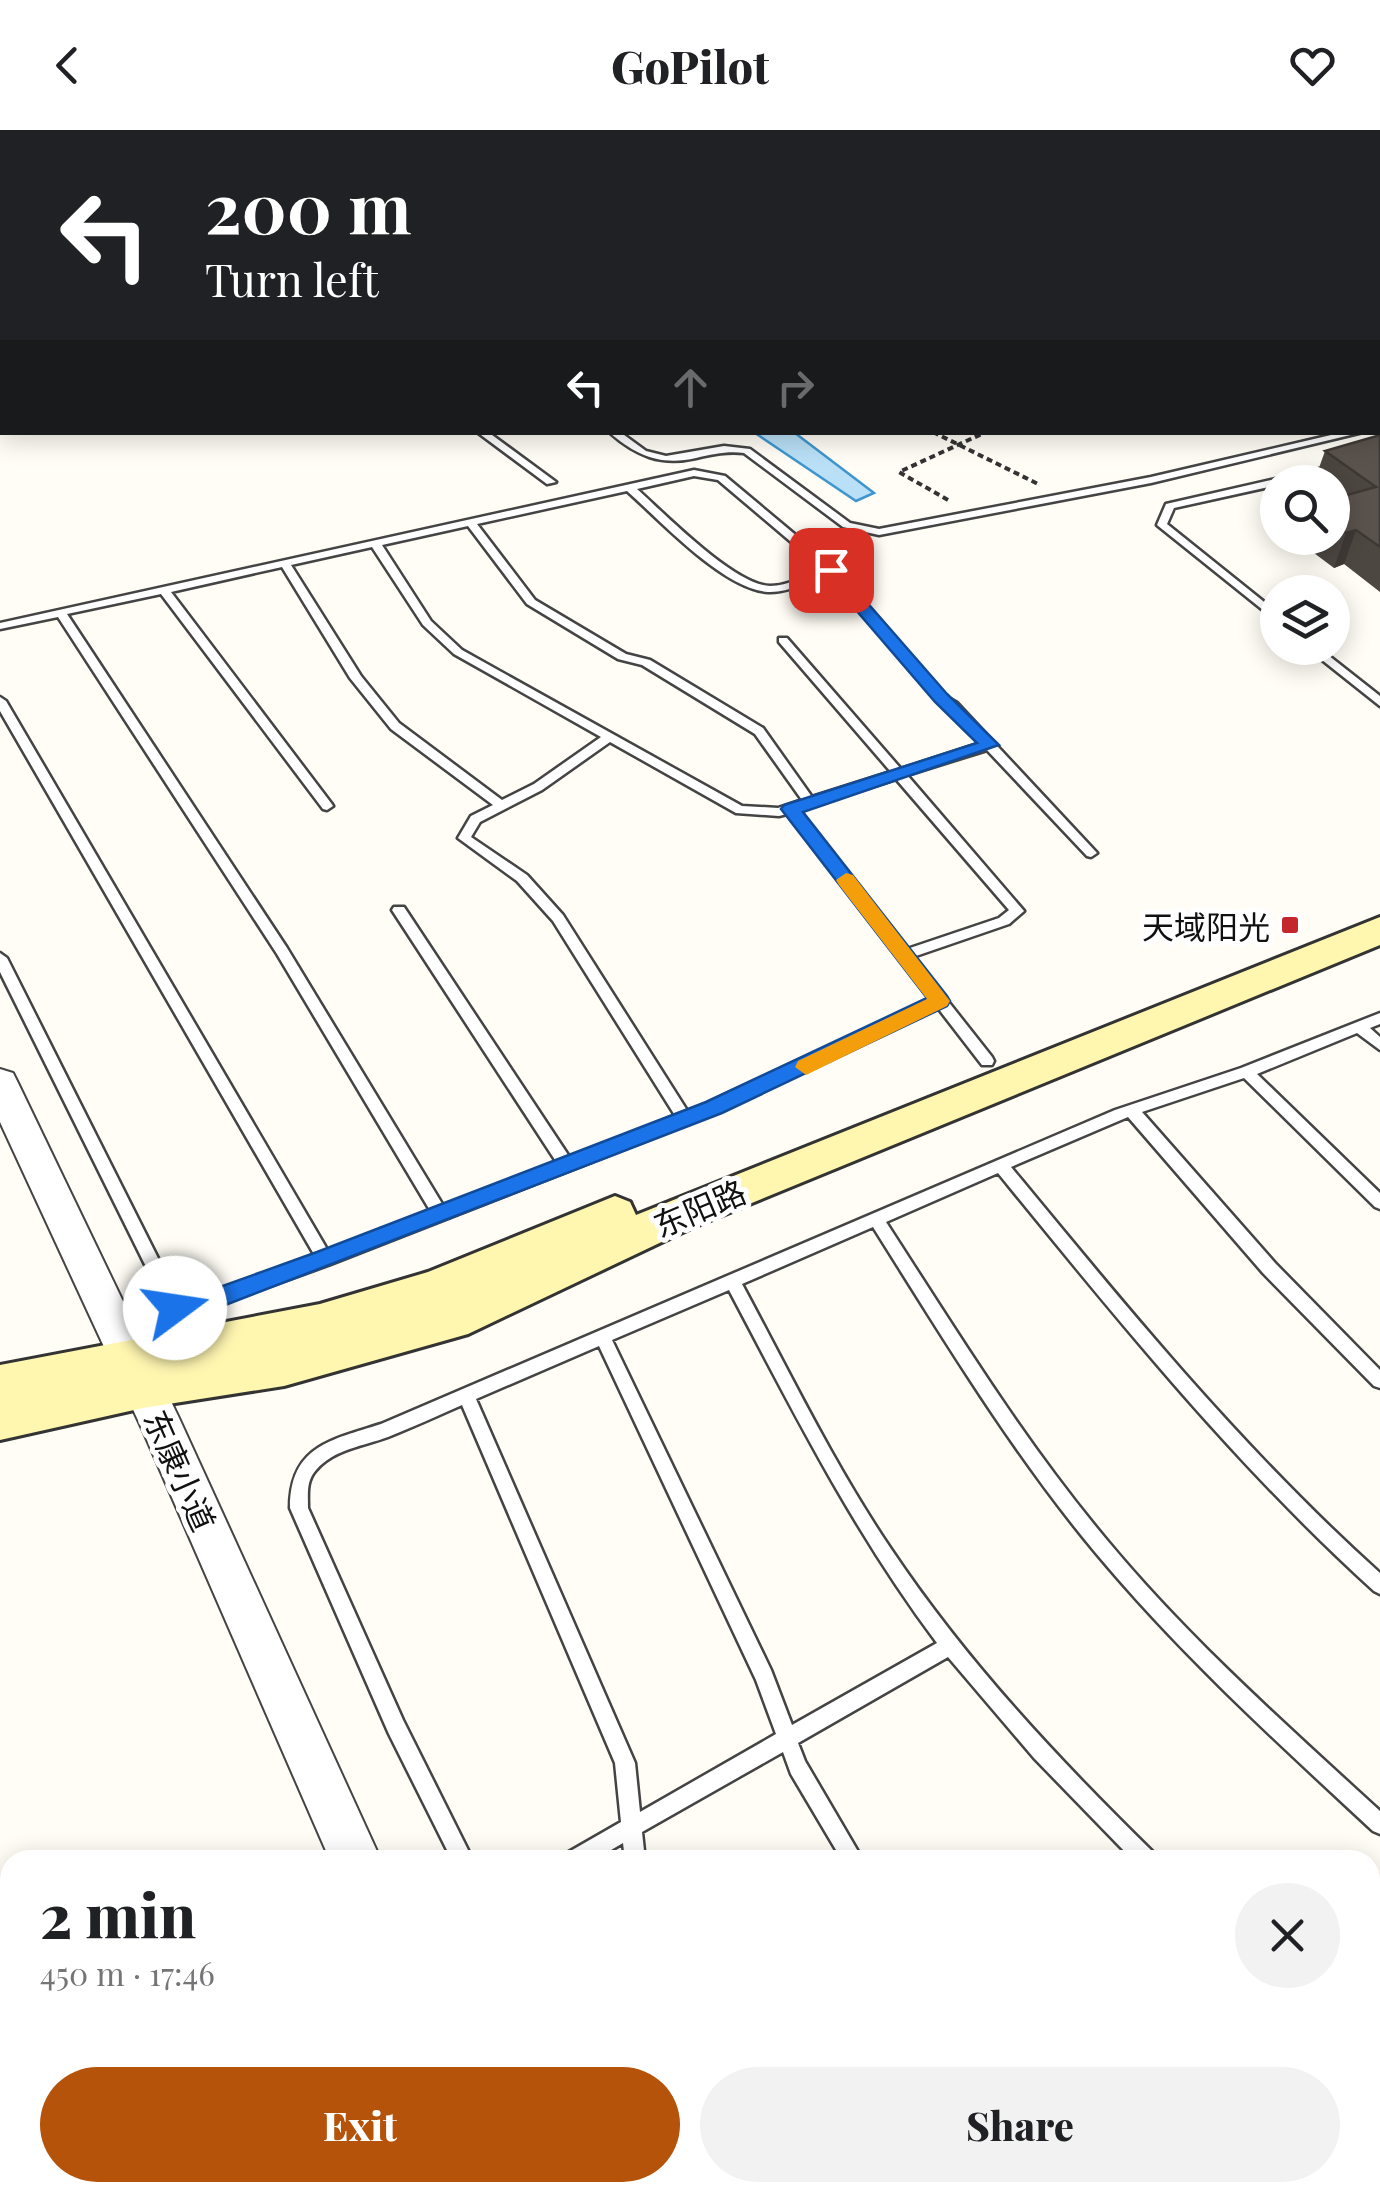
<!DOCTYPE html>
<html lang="en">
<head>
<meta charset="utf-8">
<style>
	:root { --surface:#fff; --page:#f2f2f2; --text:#202124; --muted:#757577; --accent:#b45309 }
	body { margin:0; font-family:"Playfair Display","Noto Sans SC",serif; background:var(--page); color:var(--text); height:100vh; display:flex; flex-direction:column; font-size:38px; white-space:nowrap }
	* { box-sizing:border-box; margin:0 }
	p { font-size:32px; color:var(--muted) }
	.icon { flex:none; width:55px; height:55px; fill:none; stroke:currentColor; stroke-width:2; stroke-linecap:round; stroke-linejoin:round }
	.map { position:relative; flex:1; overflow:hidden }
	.sheet { position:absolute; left:0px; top:1720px; width:1380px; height:352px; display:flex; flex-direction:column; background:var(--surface); border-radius:30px 30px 0 0; box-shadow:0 5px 25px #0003 }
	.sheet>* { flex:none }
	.hud { position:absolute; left:0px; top:0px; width:1380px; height:305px; box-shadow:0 5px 25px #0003; background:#202124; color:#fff; overflow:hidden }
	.fabs { position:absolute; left:1260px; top:335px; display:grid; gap:20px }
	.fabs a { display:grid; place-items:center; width:90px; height:90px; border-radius:50%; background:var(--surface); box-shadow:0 5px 25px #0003; font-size:50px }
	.pin { position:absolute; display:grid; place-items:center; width:85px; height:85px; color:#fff; margin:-42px; border-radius:20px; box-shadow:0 5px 15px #0006 }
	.me { position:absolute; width:110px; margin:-55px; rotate:76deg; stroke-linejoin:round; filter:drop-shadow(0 0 8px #0008) }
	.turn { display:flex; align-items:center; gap:35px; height:210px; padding:0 40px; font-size:45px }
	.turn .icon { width:130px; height:130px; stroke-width:2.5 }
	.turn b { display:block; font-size:70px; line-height:85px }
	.lanes { display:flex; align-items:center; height:95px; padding:0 40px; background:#0003; justify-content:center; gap:50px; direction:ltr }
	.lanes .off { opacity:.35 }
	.round { display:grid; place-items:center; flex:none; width:105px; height:105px; border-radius:52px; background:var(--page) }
	.head { display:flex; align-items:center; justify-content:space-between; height:170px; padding:0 40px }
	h1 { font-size:60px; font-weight:800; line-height:75px }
	.cta { display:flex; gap:20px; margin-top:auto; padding:20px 40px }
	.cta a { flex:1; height:115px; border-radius:60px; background:var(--accent); color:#fff; font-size:40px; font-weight:800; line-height:115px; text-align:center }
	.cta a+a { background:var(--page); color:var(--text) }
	header { display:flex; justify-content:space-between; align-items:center; height:130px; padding:0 40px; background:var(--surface); font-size:45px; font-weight:800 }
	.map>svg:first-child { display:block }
</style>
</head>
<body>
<header><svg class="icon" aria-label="back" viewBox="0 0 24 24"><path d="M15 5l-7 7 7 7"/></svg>GoPilot<svg class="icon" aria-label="heart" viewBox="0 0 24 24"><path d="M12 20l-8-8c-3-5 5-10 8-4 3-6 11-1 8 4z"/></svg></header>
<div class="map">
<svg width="1380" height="2072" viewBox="0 0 1380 2072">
	<rect width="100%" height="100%" fill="#fffdf5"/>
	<path fill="#b9e0f7" stroke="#3f96cf" stroke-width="2.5" d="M 755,303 L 795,303 L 874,363 L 856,371 Z"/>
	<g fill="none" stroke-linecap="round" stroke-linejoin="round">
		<defs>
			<path id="service" d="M 119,0 L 129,0 L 131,2 L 122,2 Z
				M 765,0 L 773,0 L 774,2 L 767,2 Z
				M 1186,0 L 1195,0 L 1197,2 L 1189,2 Z
				M 1378,22 L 1380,22 L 1380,27 L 1378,27 Z
				M 1378,145 L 1380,146 L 1380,152 L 1378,151 Z
				M 1378,295 L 1380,295 L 1380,301 L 1378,301 Z
				M 477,302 L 488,302 L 556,352 L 547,354 Z
				M 609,302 L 620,302 L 646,321 L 666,326 L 724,316 L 750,319 L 850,393 L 879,399 L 1151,347 L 1344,302 L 1363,302 L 1151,353 L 879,405 L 843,397 L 744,323 C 728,321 713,324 696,328 C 661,336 636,326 609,302 Z
				M 1337,335 L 1340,336 L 1340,340 L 1278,352 L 1278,355 L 1174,378 L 1167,394 L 1278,483 L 1278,492 L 1157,395 L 1166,374 Z
				M 694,340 L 725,346 L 835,438 L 945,566 L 957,573 L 1097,723 L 1091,727 L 1087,726 L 987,620 L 907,645 L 1024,781 L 1009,794 L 913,827 L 992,927 L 994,931 L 992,935 L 982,935 L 938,878 L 719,982 L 331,1134 L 206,1179 L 175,1185 L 169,1183 L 0,842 L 0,823 L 7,828 L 179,1170 L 206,1165 L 315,1126 L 0,581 L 0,567 L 6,571 L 328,1121 L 431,1082 L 277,824 L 58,487 L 0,499 L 0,493 ZM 694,346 L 718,350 L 823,439 C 807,445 788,456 770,456 C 734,455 665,384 637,359 ZM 627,361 C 660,390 723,459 768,462 C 788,463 810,451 829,444 L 937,570 L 949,579 L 981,613 L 901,639 L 787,508 L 779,508 L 779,512 L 891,642 L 812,667 L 763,598 L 650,530 L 626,524 L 535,470 L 477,394 ZM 468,396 L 527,474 L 618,529 L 642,535 L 755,604 L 802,670 L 778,678 L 742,676 L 462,520 L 431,491 L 382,415 ZM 372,417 L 423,495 L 454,524 L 601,607 L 534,654 L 502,670 L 399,593 L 361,546 L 291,435 ZM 282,437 L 350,548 L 391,599 L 493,675 L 471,686 L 458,708 L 517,751 L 553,791 L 676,987 L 570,1028 L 404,777 L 394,777 L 392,780 L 394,783 L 557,1033 L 444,1077 L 287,818 L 67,484 L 161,464 L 323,679 L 327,680 L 333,676 L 331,673 L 171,462 ZM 610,612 L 736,683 L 779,686 L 787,684 L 931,869 L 688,982 L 563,785 L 527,745 L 471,707 L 480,692 L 542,660 ZM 896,649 L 1009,780 L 999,788 L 907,819 L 798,680 Z
				M 1307,518 L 1319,518 L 1380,566 L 1380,576 Z
				M 1380,883 L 1380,894 L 1370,898 L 1380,907 L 1380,920 L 1357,903 L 1257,944 L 1380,1063 L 1380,1079 L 1375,1077 L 1244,948 L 1142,982 L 1275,1133 L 1380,1240 L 1380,1258 L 1374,1256 L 1263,1143 L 1128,987 L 1011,1037 C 1128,1179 1243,1320 1380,1443 L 1380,1464 L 1374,1461 C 1234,1334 1117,1189 998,1043 L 886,1092 C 956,1200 1023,1310 1106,1409 C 1188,1508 1285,1594 1380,1681 L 1380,1704 L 1373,1701 C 1277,1612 1179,1523 1095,1422 C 1011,1321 943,1208 873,1097 L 742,1154 C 790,1243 834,1335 891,1419 C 966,1531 1058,1629 1154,1723 L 1157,1730 L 1133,1730 L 1034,1628 L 948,1527 L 798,1613 L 805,1631 L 863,1730 L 842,1730 L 791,1644 L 783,1622 L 642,1702 L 645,1730 L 625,1730 L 623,1713 L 594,1730 L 564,1730 L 567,1723 L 621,1692 L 615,1633 L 462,1275 C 437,1286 413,1297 388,1307 C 364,1316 334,1319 316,1340 C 306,1351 308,1364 308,1378 L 403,1590 L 473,1730 L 452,1730 L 389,1604 L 290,1378 C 290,1316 331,1310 381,1294 L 1115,980 L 1241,938 ZM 729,1160 C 794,1283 853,1401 937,1513 L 792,1595 L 771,1540 L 612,1210 ZM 599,1216 L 756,1550 L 776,1604 L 640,1682 L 635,1633 L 476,1269 Z
				M 1370,1938 L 1380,1944 L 1380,1971 L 1370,1965 Z
				M 490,2062 L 512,2062 L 511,2072 L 489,2072 Z
				M 1205,2062 L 1230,2062 L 1234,2072 L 1209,2072 Z"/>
			<path id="tertiary" d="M 0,939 L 13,943 L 18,953 L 179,1288 L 381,1730 L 330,1730 L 143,1301 L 0,992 Z
				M 405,2062 L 461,2062 L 461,2072 L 405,2072 Z"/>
			<path id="secondary" d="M 1380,787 L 1380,815 L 691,1098 L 468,1204 L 284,1256 L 143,1278 L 0,1310 L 0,1235 L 320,1174 L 428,1142 L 615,1066 L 630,1072 L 636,1085 Z"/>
			<path id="primary" d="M 1209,0 L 1237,0 L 1239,2 L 1211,2 Z
				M 1378,81 L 1380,82 L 1380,98 L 1378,97 Z"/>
		</defs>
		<use href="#service" stroke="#444" stroke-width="5"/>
		<use href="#tertiary" stroke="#444" stroke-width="4"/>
		<use href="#secondary" stroke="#333" stroke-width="6"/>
		<use href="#primary" stroke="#222" stroke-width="4"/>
		<path stroke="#333" stroke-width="4" stroke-dasharray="6 4" stroke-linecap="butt" d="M 933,302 L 1038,354
			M 948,370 L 899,342 L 986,302"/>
		<use href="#service" fill="#fff" fill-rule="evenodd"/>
		<use href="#tertiary" fill="#fff" fill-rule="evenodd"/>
		<use href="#secondary" fill="#fff6b0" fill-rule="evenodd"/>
		<use href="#primary" fill="#f9d66b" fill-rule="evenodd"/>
	</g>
	<path fill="#4d4742" d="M 545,0 L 590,0 L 584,2 L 549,2 Z
		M 609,0 L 753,0 L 747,2 L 609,2 Z
		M 1362,0 L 1380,0 L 1380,13 L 1378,12 L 1378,2 L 1361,2 Z
		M 1380,305 L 1380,462 L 1344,434 L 1334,438 L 1298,411 L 1299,408 L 1332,408 L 1332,352 L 1314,352 L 1325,321 Z"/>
	<path fill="#3f3936" d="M 86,0 L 107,0 L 108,2 L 87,2 Z
		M 203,0 L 216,0 L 216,2 L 203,2 Z
		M 565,0 L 590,0 L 584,2 L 565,2 Z
		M 717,0 L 753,0 L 747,2 L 712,2 Z
		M 1356,400 L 1344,434 L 1334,438 L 1346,403 Z"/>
	<path fill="#5a524d" stroke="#3f3936" stroke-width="2.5" d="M 66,0 L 89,0 L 86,1 L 88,2 L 68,2 Z
		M 166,0 L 198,0 L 202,2 L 172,2 Z
		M 266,0 L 287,0 L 292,2 L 260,2 Z
		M 366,0 L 379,0 L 384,2 L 358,2 Z
		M 505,0 L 523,0 L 529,2 L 496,2 Z
		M 621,0 L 695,0 L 701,2 L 627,2 Z
		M 1380,305 L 1380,417 L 1356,400 L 1346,403 L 1332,393 L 1332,369 L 1376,357 L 1325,321 Z"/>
	<path fill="#1a73e8" stroke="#114b97" stroke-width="2.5" d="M 825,437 L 836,437 L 947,564 L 999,615 L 803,682 L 947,866 L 950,871 L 947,876 L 722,983 L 215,1179 L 175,1188 L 166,1185 L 163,1178 L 166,1170 L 206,1162 L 317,1122 L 706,972 L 927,868 L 781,679 L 784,675 L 977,613 L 935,572 L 825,444 Z"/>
	<path fill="#f59e0b" d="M 846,743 L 853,745 L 950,871 L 947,876 L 806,945 L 795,937 L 798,931 L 927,869 L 839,755 L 836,750 Z"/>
	<rect fill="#c4262e" stroke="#fff" stroke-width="4" x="1280" y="785" width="20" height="20" rx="5"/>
	<g text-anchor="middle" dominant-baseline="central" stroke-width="10" stroke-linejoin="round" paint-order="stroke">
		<g font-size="32" fill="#111" stroke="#fff" text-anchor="end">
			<text x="1270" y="795">天域阳光</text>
		</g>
		<g font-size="32" fill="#111" stroke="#fff">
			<text transform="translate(699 1077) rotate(-23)">东阳路</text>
			<text transform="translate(181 1340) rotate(66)">东康小道</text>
		</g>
	</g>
</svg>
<div class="fabs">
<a><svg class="icon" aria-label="search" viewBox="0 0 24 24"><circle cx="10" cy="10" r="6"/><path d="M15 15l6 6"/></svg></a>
<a><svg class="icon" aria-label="layers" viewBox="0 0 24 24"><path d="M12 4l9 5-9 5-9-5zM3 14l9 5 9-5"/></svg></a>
</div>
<div class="pin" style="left:831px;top:440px;background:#d93025"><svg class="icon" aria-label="arrive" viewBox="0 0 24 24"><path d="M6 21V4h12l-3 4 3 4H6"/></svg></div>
<svg class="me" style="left:175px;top:1178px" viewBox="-20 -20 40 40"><circle r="19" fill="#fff"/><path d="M0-13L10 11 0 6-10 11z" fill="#1a73e8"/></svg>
<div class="hud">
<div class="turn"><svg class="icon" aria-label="left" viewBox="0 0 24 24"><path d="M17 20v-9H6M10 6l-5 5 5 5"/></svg><div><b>200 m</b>Turn left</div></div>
<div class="lanes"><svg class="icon" aria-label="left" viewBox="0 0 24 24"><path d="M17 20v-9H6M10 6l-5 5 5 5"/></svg><svg class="icon off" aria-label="ahead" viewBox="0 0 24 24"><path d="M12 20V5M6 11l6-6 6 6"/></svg><svg class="icon off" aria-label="right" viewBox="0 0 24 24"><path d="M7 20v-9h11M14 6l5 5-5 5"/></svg></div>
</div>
<section class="sheet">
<div class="head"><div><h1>2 min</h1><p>450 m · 17:46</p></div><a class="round"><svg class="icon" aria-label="close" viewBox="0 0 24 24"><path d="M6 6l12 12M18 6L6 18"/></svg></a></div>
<div class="cta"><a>Exit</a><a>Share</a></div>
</section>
</div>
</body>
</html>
